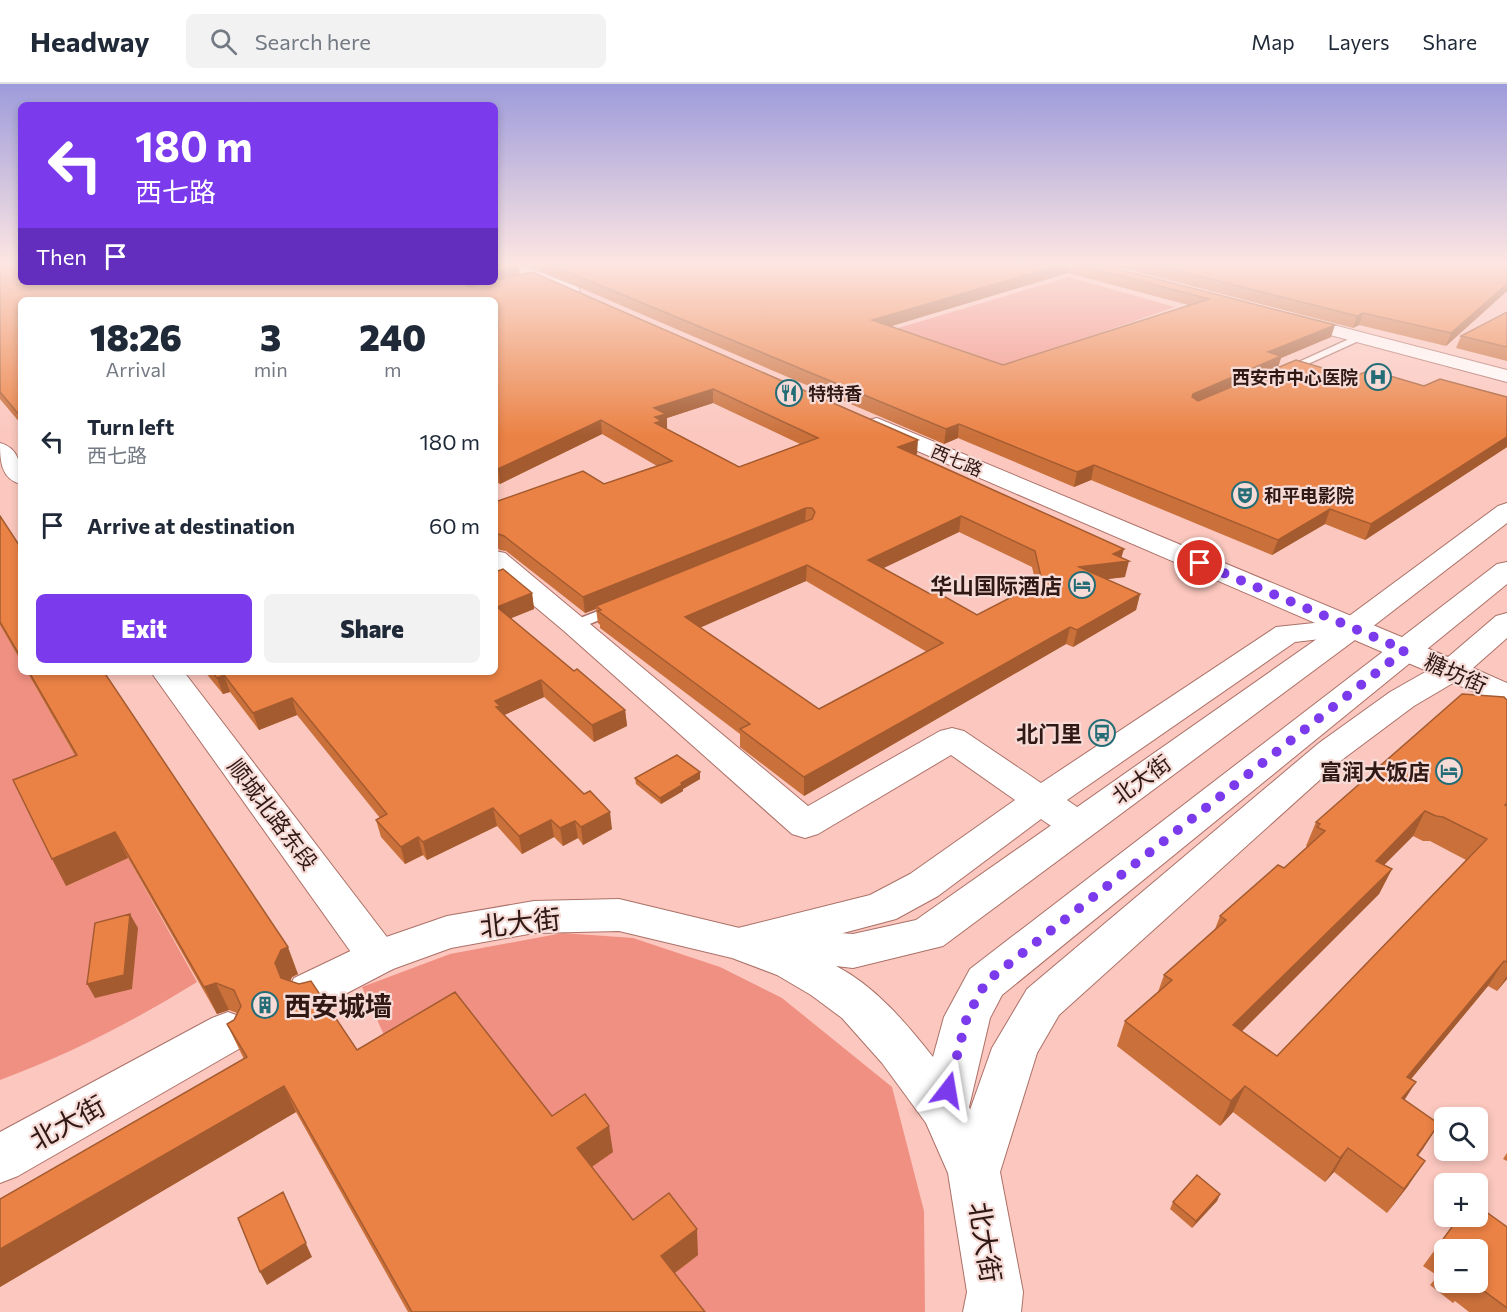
<!DOCTYPE html>
<html lang="en">
<head>
<meta charset="utf-8">
<style>
	:root { --surface:#fff; --page:#f2f2f3; --text:#1f2937; --muted:#747a83; --line:#e0e1e3; --accent:#7c3aed }
	body { margin:0; font-family:Commissioner,"Noto Sans SC",sans-serif; background:var(--page); color:var(--text); height:100vh; display:flex; flex-direction:column; font-size:22px; white-space:nowrap }
	* { box-sizing:border-box; margin:0 }
	p { font-size:20px; color:var(--muted) }
	.icon { flex:none; width:33px; height:33px; fill:none; stroke:currentColor; stroke-width:2; stroke-linecap:round; stroke-linejoin:round }
	.map { position:relative; flex:1; overflow:hidden }
	.side { position:absolute; left:18px; top:213px; width:480px; height:378px; display:flex; flex-direction:column; background:var(--surface); border-radius:9px; box-shadow:0 3px 9px #0003 }
	.side>* { flex:none }
	.top-card { position:absolute; left:18px; top:18px; width:480px; height:183px; border-radius:9px; box-shadow:0 3px 9px #0003; background:#7c3aed; color:#fff; overflow:hidden }
	.buttons { position:absolute; left:1434px; top:1023px; display:grid; gap:12px }
	.buttons a { display:grid; place-items:center; width:54px; height:54px; border-radius:9px; background:var(--surface); box-shadow:0 3px 9px #0003; font-size:30px }
	.pin { position:absolute; display:grid; place-items:center; width:51px; height:51px; color:#fff; margin:-26px; border:3px solid #fff; border-radius:50%; box-shadow:0 2px 6px #0007 }
	.me { position:absolute; width:66px; margin:-33px; rotate:14deg; stroke-linejoin:round; filter:drop-shadow(0 0 4px #0008) }
	.turn { display:flex; align-items:center; gap:21px; height:126px; padding:0 18px; font-size:27px }
	.turn .icon { width:78px; height:78px; stroke-width:2.5 }
	.turn b { display:block; font-size:42px; line-height:51px }
	.then { display:flex; align-items:center; height:57px; padding:0 18px; background:#0003; gap:12px; font-size:22px }
	.eta { display:flex; justify-content:space-evenly; align-items:center; height:102px; text-align:center }
	.eta b { font-size:36px; font-weight:800; line-height:42px }
	.cta { display:flex; gap:12px; margin-top:auto; padding:12px 18px }
	.cta a { flex:1; height:69px; border-radius:9px; background:var(--accent); color:#fff; font-size:24px; font-weight:800; line-height:69px; text-align:center }
	.cta a+a { background:var(--page); color:var(--text) }
	ul { padding:0; list-style:none }
	li { display:flex; align-items:center; gap:18px; height:84px; padding:0 18px }
	li div { flex:1 }
	li b { display:block; font-size:22px }
	li em { font-style:normal }
	header { display:flex; align-items:center; gap:36px; box-sizing:border-box; height:84px; padding:0 30px; background:var(--surface); border-bottom:2px solid var(--line) }
	header strong { font-size:28px }
	nav { display:flex; gap:33px; margin-inline-start:auto; font-size:21px }
	.search { width:420px; height:54px; background:var(--page); display:flex; align-items:center; gap:15px; box-sizing:border-box; padding:0 21px; border-radius:9px; color:var(--muted); font-size:22px }
	.map>svg:first-child { display:block }
</style>
</head>
<body>
<header>
<strong>Headway</strong>
<div class="search"><svg class="icon" aria-label="search" viewBox="0 0 24 24"><circle cx="10" cy="10" r="6"/><path d="M15 15l6 6"/></svg>Search here</div>
<nav><a>Map</a><a>Layers</a><a>Share</a></nav>
</header>
<div class="map">
<svg width="1507" height="1228" viewBox="0 0 1507 1228">
	<rect width="100%" height="100%" fill="#fbc7be"/>
	<path fill="#f09082" d="M 1069,193 L 1175,223 L 991,287 L 885,248 Z
		M 0,541 L 21,578 L 21,588 L 27,588 L 89,697 L 66,802 L 128,774 L 197,898 C 134,937 70,970 0,996 Z
		M 563,849 L 633,854 L 720,883 L 782,914 L 892,1003 L 924,1127 L 925,1228 L 687,1228 L 395,975 L 362,903 L 450,870 Z"/>
	<g fill="none" stroke-linecap="round" stroke-linejoin="round">
		<defs>
			<path id="service" d="M 1360,250 L 1365,253 L 1363,255 L 1288,289 L 1279,287 Z
				M 616,520 L 623,524 L 621,527 L 580,544 L 570,544 L 567,541 L 570,538 Z"/>
			<path id="minor" d="M 495,467 L 505,469 L 808,722 L 940,647 L 952,644 L 964,647 L 1041,699 L 1276,543 L 1352,535 L 1363,538 L 1367,544 L 1363,550 L 1295,558 L 1067,716 L 1090,732 L 1096,741 L 1090,750 C 1067,757 1059,747 1041,735 L 938,812 L 896,835 L 753,873 L 738,868 L 732,856 L 738,844 L 870,811 L 910,790 L 1015,716 L 951,671 L 818,750 L 805,754 L 792,750 L 564,547 L 495,489 Z
				M 1507,529 L 1507,554 L 1473,584 L 1507,599 L 1507,621 L 1453,599 L 1414,622 L 1343,675 L 1059,931 L 1037,969 L 1000,1088 L 992,1105 L 974,1113 L 956,1105 L 948,1088 L 992,964 L 1027,905 L 1319,659 L 1390,608 L 1427,587 L 1394,573 L 1389,566 L 1394,559 C 1413,555 1430,566 1448,573 L 1496,532 Z"/>
			<path id="tertiary" d="M 502,181 L 522,181 L 578,203 L 580,207 L 572,212 L 566,211 L 504,184 Z
				M 1291,230 L 1507,286 L 1507,298 L 1285,239 L 1282,235 L 1285,231 Z
				M 877,334 L 1416,559 L 1421,566 L 1416,573 L 1405,575 L 1394,573 L 869,346 L 866,341 L 869,336 Z
				M 0,359 C 20,364 21,383 21,400 C 1,395 0,377 0,359 Z
				M 151,588 L 184,588 L 393,861 L 400,873 L 393,885 L 378,890 L 363,885 Z"/>
			<path id="primary" d="M 1507,419 L 1507,439 L 1363,550 L 943,862 L 853,884 L 836,882 C 875,902 906,939 933,973 L 944,933 L 970,885 L 1497,480 L 1507,478 L 1507,500 L 1002,911 L 990,934 L 969,1023 L 1000,1088 L 1023,1208 L 1021,1228 L 963,1228 L 967,1208 L 948,1089 L 926,1039 L 882,979 L 842,934 L 811,911 L 777,891 L 732,874 L 619,847 L 534,849 L 451,864 L 393,885 L 326,920 L 310,925 L 294,920 L 288,907 L 294,894 L 363,861 L 447,832 L 534,817 L 619,815 L 752,847 L 762,843 L 853,850 L 916,836 L 1341,538 L 1498,422 Z
				M 228,928 L 244,934 L 251,948 L 244,962 L 18,1092 L 0,1099 L 0,1048 L 212,934 Z"/>
		</defs>
		<use href="#service" stroke="#ac7168" stroke-width="3"/>
		<use href="#minor" stroke="#ac7168" stroke-width="2"/>
		<use href="#tertiary" stroke="#ac7168" stroke-width="2"/>
		<use href="#primary" stroke="#ac7168" stroke-width="2"/>
		<use href="#service" fill="#fff" fill-rule="evenodd"/>
		<use href="#minor" fill="#fff" fill-rule="evenodd"/>
		<use href="#tertiary" fill="#fff" fill-rule="evenodd"/>
		<use href="#primary" fill="#fff" fill-rule="evenodd"/>
	</g>
	<path fill="#ca703b" fill-rule="evenodd" d="M 0,181 L 519,183 L 520,191 L 917,370 L 915,371 L 1121,473 L 1125,493 L 1106,495 L 1140,510 L 1136,526 L 1073,563 L 1066,560 L 804,712 L 740,663 L 740,650 L 600,544 L 600,541 L 598,539 L 596,525 L 585,529 L 506,467 L 500,466 L 495,462 L 495,418 L 604,400 L 657,382 L 602,350 L 500,400 L 495,397 L 495,216 L 21,216 L 21,340 L 0,315 ZM 713,319 L 800,360 L 739,383 L 666,344 L 667,344 L 667,334 ZM 959,448 L 1032,483 L 1036,500 L 977,531 L 930,510 L 883,484 ZM 806,497 L 927,568 L 819,625 L 700,543 Z
		M 527,181 L 1103,181 L 1331,253 L 1281,274 L 1278,284 L 1424,302 L 1507,313 L 1507,363 L 1365,456 L 1325,440 L 1272,471 L 1091,396 L 1074,403 L 958,354 L 944,360 ZM 1068,189 L 1188,221 L 1003,281 L 891,242 Z
		M 1111,181 L 1507,181 L 1507,207 L 1446,262 L 1359,241 L 1353,244 Z
		M 1507,228 L 1507,277 L 1456,264 L 1461,252 Z
		M 0,432 L 21,464 L 21,578 L 0,541 Z
		M 495,488 L 532,509 L 534,525 L 511,534 L 574,587 L 625,626 L 627,642 L 594,658 L 544,613 L 504,631 L 612,745 L 583,761 L 578,754 L 563,762 L 554,753 L 522,770 L 497,742 L 427,776 L 423,771 L 405,780 L 381,753 L 376,736 L 380,734 L 297,631 L 259,646 L 230,608 L 223,610 L 205,588 L 495,588 Z
		M 27,588 L 104,588 L 298,890 L 292,893 L 290,897 L 357,966 L 552,1032 L 613,1068 L 592,1083 L 633,1136 L 698,1171 L 675,1189 L 705,1228 L 408,1228 L 296,1028 L 0,1203 L 0,1115 L 244,975 L 240,967 L 227,940 L 234,936 L 237,929 L 229,926 L 217,930 L 128,774 L 66,802 L 75,672 Z
		M 1507,616 L 1507,895 L 1497,907 L 1488,902 L 1411,995 L 1404,1016 L 1418,1072 L 1408,1102 L 1387,1129 L 1334,1088 L 1325,1098 L 1233,1028 L 1220,1042 L 1117,962 L 1125,937 L 1158,908 L 1164,891 L 1215,845 L 1220,832 L 1284,784 L 1307,763 L 1306,762 L 1316,738 ZM 1413,752 L 1423,757 L 1430,757 L 1466,776 L 1277,972 L 1242,947 L 1379,810 L 1392,785 L 1384,781 Z
		M 700,688 L 700,695 L 683,705 L 683,707 L 661,720 L 636,700 L 635,694 Z
		M 1507,1069 L 1507,1077 L 1503,1075 Z
		M 1220,1110 L 1217,1117 L 1192,1144 L 1170,1125 L 1173,1118 Z
		M 1460,1132 L 1507,1143 L 1507,1228 L 1469,1228 L 1455,1217 L 1453,1219 L 1430,1201 L 1438,1192 L 1423,1182 ZM 1444,1166 L 1478,1166 L 1478,1198 L 1444,1198 Z"/>
	<path fill="#a45b30" d="M 1060,181 L 1069,181 L 1068,189 L 872,248 L 872,236 Z
		M 519,183 L 520,194 L 465,211 L 463,198 L 495,198 L 495,188 Z
		M 1507,200 L 1507,207 L 1446,262 L 1451,249 Z
		M 1363,229 L 1359,241 L 1353,244 L 1357,232 Z
		M 1335,241 L 1331,253 L 1281,274 L 1277,285 L 1189,327 L 1193,310 L 1268,268 Z
		M 713,305 L 713,319 L 667,334 L 667,344 L 662,345 L 656,353 L 654,324 Z
		M 601,336 L 602,350 L 500,400 L 498,385 Z
		M 959,340 L 958,354 L 944,360 L 946,345 Z
		M 1507,353 L 1507,363 L 1365,456 L 1371,440 Z
		M 918,356 L 917,370 L 897,378 L 898,363 Z
		M 1094,381 L 1091,396 L 1074,403 L 1077,388 Z
		M 806,424 L 805,439 L 596,522 L 596,525 L 585,529 L 583,513 Z
		M 1330,425 L 1325,440 L 1272,471 L 1278,456 Z
		M 961,432 L 959,448 L 867,492 L 868,476 Z
		M 1124,465 L 1120,478 L 1129,477 L 1125,493 L 1076,499 L 1079,483 L 1113,470 Z
		M 807,481 L 806,497 L 686,550 L 685,533 Z
		M 532,509 L 534,525 L 499,539 L 497,523 Z
		M 1140,510 L 1136,526 L 1073,563 L 1077,546 Z
		M 1070,543 L 1066,560 L 804,712 L 804,693 Z
		M 224,591 L 230,608 L 223,610 L 217,594 Z
		M 541,596 L 544,613 L 502,632 L 499,640 L 495,617 Z
		M 292,614 L 297,631 L 259,646 L 253,629 Z
		M 625,626 L 627,642 L 594,658 L 592,641 Z
		M 700,688 L 700,695 L 683,705 L 683,707 L 661,720 L 660,714 L 681,699 Z
		M 493,724 L 497,742 L 427,776 L 423,758 Z
		M 1425,727 L 1413,752 L 1364,801 L 1376,777 Z
		M 610,728 L 612,745 L 583,761 L 581,743 Z
		M 551,736 L 554,753 L 522,770 L 519,752 Z
		M 575,737 L 578,754 L 563,762 L 560,744 Z
		M 115,748 L 128,774 L 66,802 L 52,775 Z
		M 418,753 L 423,771 L 405,780 L 401,763 Z
		M 1392,785 L 1379,810 L 1222,967 L 1233,941 Z
		M 130,830 L 138,844 L 132,905 L 95,914 L 87,900 Z
		M 288,863 L 298,890 L 292,893 L 286,906 L 275,879 L 281,866 Z
		M 1504,877 L 1488,902 L 1392,1018 L 1407,993 Z
		M 1507,892 L 1507,895 L 1497,907 Z
		M 216,899 L 229,926 L 217,930 L 204,903 Z
		M 1416,998 L 1400,1023 L 1402,1014 Z
		M 284,1002 L 296,1028 L 0,1203 L 0,1165 Z
		M 1245,1002 L 1233,1028 L 1220,1042 L 1231,1017 Z
		M 1439,1040 L 1423,1065 L 1400,1096 L 1417,1071 Z
		M 609,1042 L 613,1068 L 581,1090 L 577,1064 Z
		M 1348,1064 L 1334,1088 L 1325,1098 L 1340,1074 Z
		M 1425,1077 L 1408,1102 L 1387,1129 L 1404,1105 Z
		M 283,1108 L 312,1173 L 267,1201 L 260,1188 Z
		M 1220,1110 L 1217,1117 L 1192,1144 L 1196,1137 Z
		M 697,1145 L 698,1171 L 664,1197 L 661,1172 Z"/>
	<path fill="#eb8245" stroke="#a45b30" stroke-width="1.5" fill-rule="evenodd" d="M 0,181 L 21,181 L 21,198 L 463,198 L 463,199 L 469,203 L 490,198 L 495,198 L 495,197 L 532,188 L 918,356 L 898,363 L 1124,465 L 1113,470 L 1129,477 L 1079,483 L 1140,510 L 1077,546 L 1070,543 L 804,693 L 740,645 L 750,640 L 598,527 L 601,526 L 596,522 L 812,435 L 815,428 L 812,424 L 806,424 L 583,513 L 504,452 L 498,450 L 495,448 L 495,418 L 583,387 L 604,400 L 672,377 L 601,336 L 498,385 L 495,384 L 495,216 L 21,216 L 21,292 L 20,292 L 21,293 L 21,333 L 0,308 ZM 713,305 L 818,354 L 739,383 L 655,339 L 661,337 L 655,333 L 666,330 L 654,324 ZM 961,432 L 1035,467 L 1042,497 L 977,531 L 935,507 L 930,510 L 868,476 ZM 807,481 L 832,495 L 943,559 L 819,625 L 685,533 Z
		M 495,181 L 514,181 L 519,183 L 495,188 Z
		M 551,181 L 1060,181 L 872,236 L 1003,281 L 1209,215 L 1080,181 L 1103,181 L 1335,241 L 1268,268 L 1281,272 L 1193,310 L 1192,313 L 1198,317 L 1296,276 L 1353,293 L 1370,286 L 1424,302 L 1440,295 L 1507,313 L 1507,353 L 1371,440 L 1330,425 L 1278,456 L 1094,381 L 1077,388 L 959,340 L 946,345 Z
		M 1155,181 L 1507,181 L 1507,200 L 1451,249 L 1363,229 L 1357,232 Z
		M 1507,228 L 1507,263 L 1461,252 Z
		M 0,432 L 21,464 L 21,574 L 0,538 Z
		M 503,485 L 532,509 L 497,523 L 574,587 L 577,585 L 625,626 L 592,641 L 541,596 L 495,617 L 500,622 L 496,623 L 584,710 L 590,707 L 610,728 L 581,743 L 575,737 L 560,744 L 551,736 L 519,752 L 493,724 L 423,758 L 418,753 L 401,763 L 376,736 L 387,730 L 292,614 L 253,629 L 224,591 L 217,594 L 212,588 L 495,588 L 495,488 Z
		M 29,588 L 104,588 L 288,863 L 281,866 L 275,879 L 281,894 L 299,900 L 311,897 L 357,966 L 455,908 L 552,1032 L 585,1010 L 609,1042 L 577,1064 L 633,1136 L 669,1109 L 697,1145 L 661,1172 L 705,1228 L 412,1228 L 284,1002 L 0,1165 L 0,1115 L 247,973 L 227,940 L 234,936 L 241,922 L 234,906 L 216,899 L 204,903 L 115,748 L 52,775 L 13,696 L 77,671 Z
		M 1462,610 L 1504,613 L 1507,616 L 1507,719 L 1505,721 L 1507,722 L 1507,878 L 1504,877 L 1407,993 L 1416,998 L 1402,1014 L 1439,1040 L 1417,1071 L 1425,1077 L 1404,1105 L 1348,1064 L 1340,1074 L 1245,1002 L 1231,1017 L 1125,937 L 1172,896 L 1164,891 L 1226,836 L 1220,832 L 1278,781 L 1284,784 L 1325,747 L 1317,743 L 1320,740 L 1316,738 ZM 1425,727 L 1436,732 L 1443,733 L 1487,755 L 1277,972 L 1233,941 L 1392,785 L 1376,777 Z
		M 677,671 L 700,688 L 681,699 L 682,701 L 660,714 L 635,694 Z
		M 130,830 L 124,891 L 87,900 L 95,839 Z
		M 1197,1091 L 1220,1110 L 1196,1137 L 1173,1118 Z
		M 283,1108 L 306,1159 L 260,1188 L 238,1134 Z
		M 1478,1122 L 1507,1143 L 1507,1224 L 1472,1198 L 1478,1198 L 1478,1166 L 1444,1166 L 1438,1162 L 1460,1132 L 1478,1132 Z"/>
	<linearGradient id="sky" x2="0" y2="1"><stop stop-color="#9d9bdb"/><stop offset="0.51" stop-color="#fde6e2"/><stop offset="1" stop-color="#fde6e2" stop-opacity="0"/></linearGradient>
	<rect width="1507" height="352" fill="url(#sky)"/>
	<g fill="none" stroke-linecap="round" stroke-linejoin="round">
		<path stroke="#7c3aed" stroke-width="10" stroke-dasharray="0 18" d="M 948,1006 L 967,933 L 986,898 L 1405,566 L 1200,479"/>
	</g>
	<defs>
		<symbol id="hospital-ring" viewBox="-11 -11 22 22"><circle r="9.5" fill="#f6dbd7" stroke="#246d77" stroke-width="1.5"/><path d="M-5-5h3v3.5h4V-5h3V5h-3V1.5h-4V5h-3Z" fill="#246d77"/></symbol>
		<symbol id="restaurant-ring" viewBox="-11 -11 22 22"><circle r="9.5" fill="#f6dbd7" stroke="#246d77" stroke-width="1.5"/><path d="M-5-6h1v4h1v-4h1v4h1v-4h1v5L-1.5 .5V6h-2V.5L-5-1ZM5-6V6H3V1.5H1.5Q1.5-4 5-6Z" fill="#246d77"/></symbol>
		<symbol id="theatre-ring" viewBox="-11 -11 22 22"><circle r="9.5" fill="#f6dbd7" stroke="#246d77" stroke-width="1.5"/><path d="M-5-5.5Q0-4 5-5.5V0Q5 5 0 6Q-5 5-5 0ZM-3.3-2.5H-1v1.5H-3.3ZM1-2.5H3.3v1.5H1ZM-2.8 1Q0 5.5 2.8 1Z" fill="#246d77"/></symbol>
		<symbol id="hotel-ring" viewBox="-11 -11 22 22"><circle r="9.5" fill="#f6dbd7" stroke="#246d77" stroke-width="1.5"/><path d="M-6-4.5h1.5V1H6V5H4.5V3h-9V5H-6ZM-4 0a1.8 1.8 0 1 1 3.6 0ZM.5 0V-2.5h3Q6-2.5 6 0Z" fill="#246d77"/></symbol>
		<symbol id="bus-ring" viewBox="-11 -11 22 22"><circle r="9.5" fill="#f6dbd7" stroke="#246d77" stroke-width="1.5"/><path d="M-5-6H5V4H4V6H2V4H-2V6H-4V4H-5ZM-3.5-4V0h7V-4ZM-3.5 1.2v1.5H-2V1.2ZM2 1.2v1.5H3.5V1.2Z" fill="#246d77"/></symbol>
		<symbol id="building-ring" viewBox="-11 -11 22 22"><circle r="9.5" fill="#f6dbd7" stroke="#246d77" stroke-width="1.5"/><path d="M-4-6H4V6H1V3H-1V6H-4ZM-2.5-4.3h1.7v1.8h-1.7ZM.8-4.3h1.7v1.8H.8ZM-2.5-1h1.7V.8h-1.7ZM.8-1h1.7V.8H.8Z" fill="#246d77"/></symbol>
	</defs>
	<g fill-rule="evenodd">
		<use href="#hospital-ring" x="1363" y="278" width="30" height="30"/>
		<use href="#restaurant-ring" x="774" y="294" width="30" height="30"/>
		<use href="#theatre-ring" x="1230" y="396" width="30" height="30"/>
		<use href="#hotel-ring" x="1067" y="486" width="30" height="30"/>
		<use href="#bus-ring" x="1087" y="634" width="30" height="30"/>
		<use href="#hotel-ring" x="1434" y="672" width="30" height="30"/>
		<use href="#building-ring" x="250" y="906" width="30" height="30"/>
	</g>
	<g text-anchor="middle" dominant-baseline="central" stroke-width="4.5" stroke-linejoin="round" paint-order="stroke">
		<g font-size="18" font-weight="bold" fill="#301915" stroke="#f6dbd7" text-anchor="start">
			<text x="1358" y="293" text-anchor="end">西安市中心医院</text>
			<text x="808" y="309">特特香</text>
			<text x="1264" y="411">和平电影院</text>
		</g>
		<g font-size="18" fill="#301915" stroke="#f6dbd7">
			<text transform="translate(957 376) rotate(23)">西七路</text>
		</g>
		<g font-size="22" font-weight="bold" fill="#301915" stroke="#f6dbd7" text-anchor="end">
			<text x="1062" y="501">华山国际酒店</text>
			<text x="1082" y="649">北门里</text>
			<text x="1430" y="687">富润大饭店</text>
		</g>
		<g font-size="22" fill="#301915" stroke="#f6dbd7">
			<text transform="translate(1456 589) rotate(24)">糖坊街</text>
			<text transform="translate(1141 695) rotate(-36)">北大街</text>
			<text transform="translate(273 730) rotate(53)">顺城北路东段</text>
		</g>
		<g font-size="27" fill="#301915" stroke="#f6dbd7">
			<text transform="translate(520 838) rotate(-6)">北大街</text>
			<text transform="translate(67 1038) rotate(-29)">北大街</text>
			<text transform="translate(986 1158) rotate(81)">北大街</text>
		</g>
		<g font-size="27" font-weight="bold" fill="#301915" stroke="#f6dbd7" text-anchor="start">
			<text x="284" y="921">西安城墙</text>
		</g>
	</g>
</svg>
<div class="buttons">
<a><svg class="icon" aria-label="search" viewBox="0 0 24 24"><circle cx="10" cy="10" r="6"/><path d="M15 15l6 6"/></svg></a>
<a>+</a>
<a>−</a>
</div>
<div class="pin" style="left:1200px;top:479px;background:#d93025"><svg class="icon" aria-label="arrive" viewBox="0 0 24 24"><path d="M6 21V4h12l-3 4 3 4H6"/></svg></div>
<svg class="me" style="left:948px;top:1006px" viewBox="-20 -20 40 40"><path d="M0-17L14 15 0 8-14 15z" fill="#7c3aed" stroke="#fff" stroke-width="4"/></svg>
<div class="top-card">
<div class="turn"><svg class="icon" aria-label="left" viewBox="0 0 24 24"><path d="M17 20v-9H6M10 6l-5 5 5 5"/></svg><div><b>180 m</b>西七路</div></div>
<div class="then">Then<svg class="icon" aria-label="arrive" viewBox="0 0 24 24"><path d="M6 21V4h12l-3 4 3 4H6"/></svg></div>
</div>
<section class="side">
<div class="eta">
<div><b>18:26</b><p>Arrival</p></div>
<div><b>3</b><p>min</p></div>
<div><b>240</b><p>m</p></div>
</div>
<ul>
<li><svg class="icon" aria-label="left" viewBox="0 0 24 24"><path d="M17 20v-9H6M10 6l-5 5 5 5"/></svg><div><b>Turn left</b><p>西七路</p></div><em>180 m</em></li>
<li><svg class="icon" aria-label="arrive" viewBox="0 0 24 24"><path d="M6 21V4h12l-3 4 3 4H6"/></svg><div><b>Arrive at destination</b></div><em>60 m</em></li>
</ul>
<div class="cta"><a>Exit</a><a>Share</a></div>
</section>
</div>
</body>
</html>
